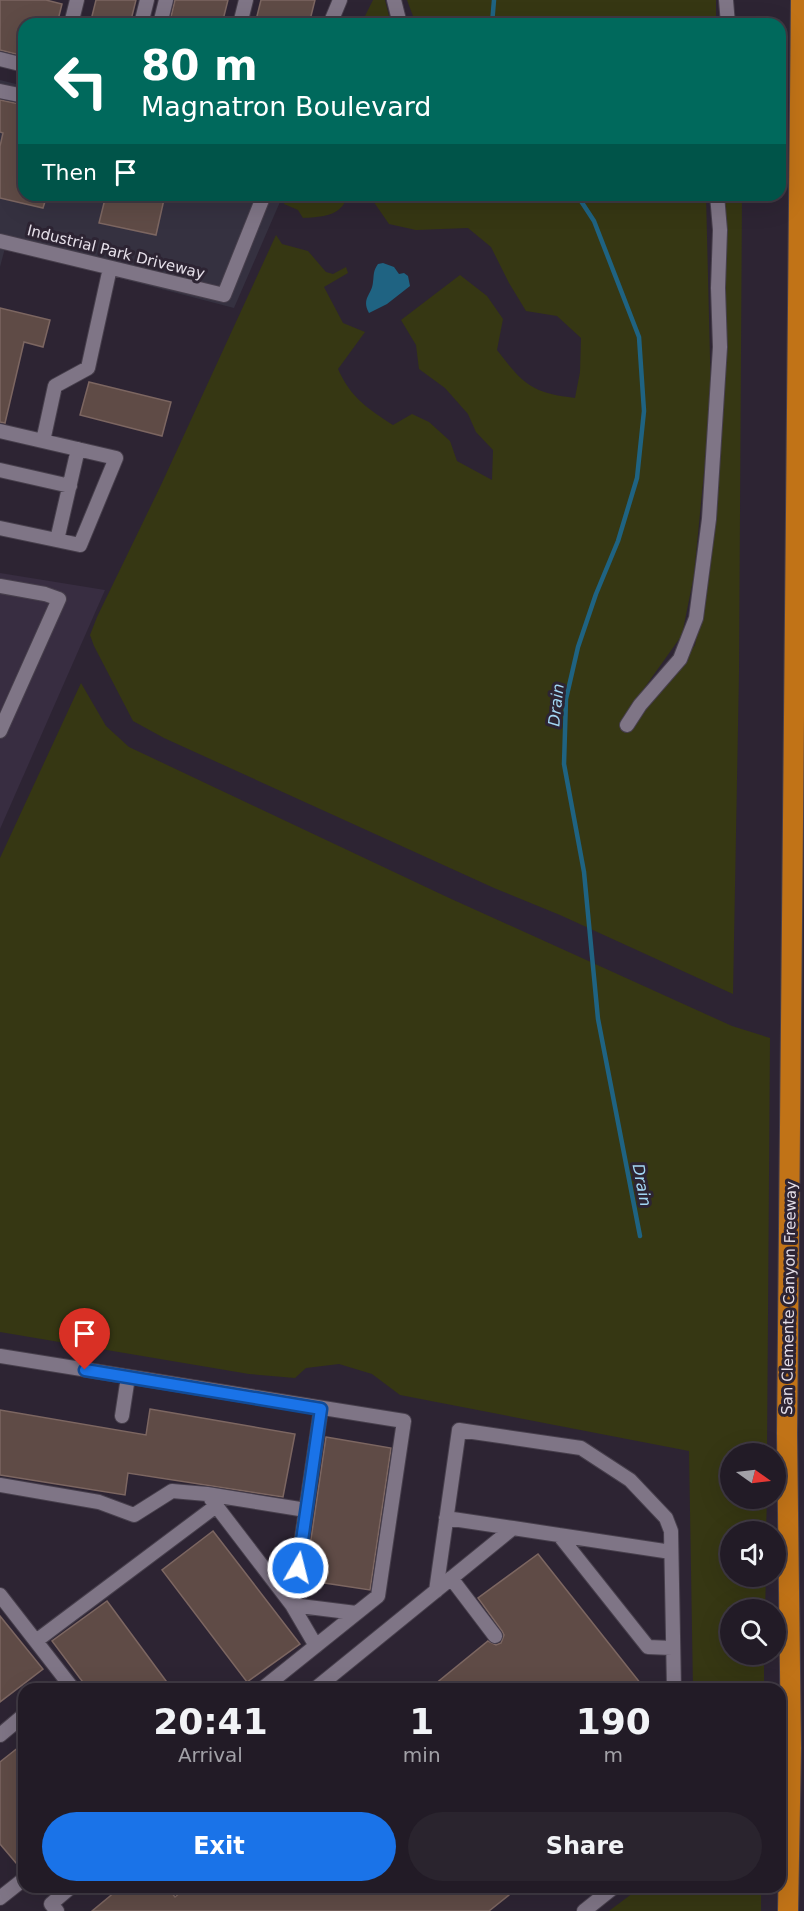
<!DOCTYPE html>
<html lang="en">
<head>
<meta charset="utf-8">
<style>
	:root { --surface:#221b26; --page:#2a242e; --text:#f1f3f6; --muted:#a2a1a7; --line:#3f3943; --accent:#1a73e8 }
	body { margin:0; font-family:"DejaVu Sans",sans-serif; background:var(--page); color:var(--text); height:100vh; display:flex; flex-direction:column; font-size:22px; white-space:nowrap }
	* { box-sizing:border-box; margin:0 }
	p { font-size:20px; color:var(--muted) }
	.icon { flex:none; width:33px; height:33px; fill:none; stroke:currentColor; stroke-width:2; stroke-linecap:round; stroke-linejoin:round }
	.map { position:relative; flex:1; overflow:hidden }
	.details { position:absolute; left:18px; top:1683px; width:768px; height:210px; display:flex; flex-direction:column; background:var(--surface); border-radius:18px; box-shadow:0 6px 24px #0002,0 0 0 2px var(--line) }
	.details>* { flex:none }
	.hud { position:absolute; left:18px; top:18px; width:768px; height:183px; border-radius:18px; box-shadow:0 6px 24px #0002,0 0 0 2px var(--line); background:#00695c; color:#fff; overflow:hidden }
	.needle { width:39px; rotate:104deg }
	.fabs { position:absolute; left:720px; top:1443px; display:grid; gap:12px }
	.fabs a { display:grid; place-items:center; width:66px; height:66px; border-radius:50%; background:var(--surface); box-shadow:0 6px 24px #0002,0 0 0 2px var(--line); font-size:30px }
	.pin { position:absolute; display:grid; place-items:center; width:51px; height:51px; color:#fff; margin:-62px -26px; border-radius:50% 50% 50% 0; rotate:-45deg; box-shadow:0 0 6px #0007 }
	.pin .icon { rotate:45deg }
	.me { position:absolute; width:66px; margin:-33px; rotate:8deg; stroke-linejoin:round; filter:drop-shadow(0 0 4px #0008) }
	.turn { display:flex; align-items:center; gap:21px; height:126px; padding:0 24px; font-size:27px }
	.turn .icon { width:78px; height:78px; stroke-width:2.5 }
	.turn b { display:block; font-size:42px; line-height:51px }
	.then { display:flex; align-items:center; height:57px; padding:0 24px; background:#0003; gap:12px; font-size:22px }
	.eta { display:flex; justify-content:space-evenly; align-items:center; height:102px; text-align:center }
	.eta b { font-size:36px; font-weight:700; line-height:42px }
	.action { display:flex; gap:12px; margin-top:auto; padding:12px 24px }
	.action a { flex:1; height:69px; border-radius:36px; background:var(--accent); color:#fff; font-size:24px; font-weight:700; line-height:69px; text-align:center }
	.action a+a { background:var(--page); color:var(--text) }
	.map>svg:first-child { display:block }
</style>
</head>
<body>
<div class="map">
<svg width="804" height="1911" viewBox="0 0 804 1911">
	<rect width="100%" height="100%" fill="#2d2433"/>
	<path fill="#382d41" d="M 0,573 L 105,590 L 0,829 Z"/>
	<path fill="#353140" d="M 0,80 L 24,86 L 24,195 L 283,195 L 234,308 L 5,248 L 0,267 Z"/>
	<path fill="#363713" d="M 373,0 L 385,0 L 391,24 L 361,24 Z
		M 407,0 L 716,0 L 716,24 L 416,24 Z
		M 287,195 L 342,195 L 345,202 C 337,217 318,217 303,218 L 298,210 L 284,204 Z
		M 372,195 L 706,195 L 711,400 L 694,575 L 682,635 L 623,718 L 626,733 L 695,645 L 701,612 L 717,508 L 725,384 L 726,350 L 723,195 L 742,195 L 739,672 L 733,994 L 560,915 L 494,888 L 164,738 L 133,721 L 94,646 L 90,635 L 97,617 L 161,485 L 276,235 L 282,244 L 308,251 L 326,272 L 333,274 L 346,267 L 348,273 L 324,287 L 343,323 L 365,332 L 338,369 C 351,398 367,408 393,425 L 412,414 L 429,422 L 450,441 L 457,461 L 492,480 L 493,450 L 476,432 L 468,414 L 445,388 L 419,369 L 416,345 L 401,320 L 460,275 L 487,296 L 503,319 L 497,350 C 523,384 531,393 575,398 L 580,372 L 581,338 L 557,316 L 526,311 L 509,283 L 491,247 L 468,228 L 416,230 L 389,224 L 371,198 Z
		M 81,683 L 106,726 L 129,747 L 447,897 L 732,1026 L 770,1038 L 767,1453 L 730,1454 L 730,1498 L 767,1499 L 766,1531 L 730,1532 L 730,1576 L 766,1577 L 765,1609 L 730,1610 L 730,1654 L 764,1655 L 764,1689 L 693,1689 L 689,1451 L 400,1395 L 372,1374 L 339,1364 L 306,1368 L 295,1378 L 249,1374 L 0,1332 L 0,858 Z
		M 641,1887 L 761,1887 L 761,1911 L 609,1911 Z"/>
	<path fill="#1f6382" d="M 383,263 L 394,267 L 399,274 L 404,273 L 408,276 L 410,286 L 387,304 L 369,313 C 361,298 372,295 373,282 C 374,274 373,271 378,264 Z"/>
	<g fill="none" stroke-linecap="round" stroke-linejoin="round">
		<path stroke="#1f6382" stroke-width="4.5" d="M 492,24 L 494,0
			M 577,195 L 594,221 L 639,337 L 644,411 L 637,478 L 618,541 L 596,594 L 578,647 L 566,699 L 564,764 L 584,872 L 598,1019 L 640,1236"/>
	</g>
	<path fill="#5f4b46" stroke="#7c6661" stroke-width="1.5" d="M 0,0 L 46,0 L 62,4 L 57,24 L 24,24 L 24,56 L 0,50 Z
		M 96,0 L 136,0 L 130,24 L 90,24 Z
		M 175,0 L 228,0 L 222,24 L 184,24 L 170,21 Z
		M 261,0 L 315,0 L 309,24 L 255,24 Z
		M 0,100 L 24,105 L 24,195 L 47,195 L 43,208 L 0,198 L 0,146 L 3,133 L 0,132 Z
		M 106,195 L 165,195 L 156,235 L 99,223 Z
		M 0,308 L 50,320 L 43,347 L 24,342 L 5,423 L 0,422 Z
		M 89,382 L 171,402 L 162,436 L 80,415 Z
		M 150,1409 L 295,1434 L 283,1497 L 128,1473 L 125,1495 L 0,1475 L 0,1410 L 146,1435 Z
		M 326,1437 L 391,1448 L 370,1590 L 305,1580 Z
		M 213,1531 L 300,1644 L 247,1682 L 162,1570 Z
		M 538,1554 L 645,1689 L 429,1689 L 488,1641 L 496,1645 L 501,1643 L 504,1635 L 502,1631 L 478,1598 Z
		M 107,1601 L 172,1689 L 88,1689 L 52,1641 Z
		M 0,1616 L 43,1669 L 0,1702 Z
		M 24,1743 L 24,1870 L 22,1870 L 0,1844 L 0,1762 Z
		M 121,1887 L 167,1887 L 175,1897 L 187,1887 L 519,1887 L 489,1911 L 92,1911 Z"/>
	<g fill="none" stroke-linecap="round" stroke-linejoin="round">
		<defs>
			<path id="minor" d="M 394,0 L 400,24
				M 726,0 L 728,24
				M 71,24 L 77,0
				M 141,24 L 147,0
				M 160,24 L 166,0
				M 240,24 L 246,0
				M 330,24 L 340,0
				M 0,59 L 24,65
				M 0,91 L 24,96
				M 0,241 L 224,295 L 264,195
				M 0,431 L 116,458 L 80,545 L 0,528
				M 43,441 L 55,386 L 88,368 L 110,268
				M 0,470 L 70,486
				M 57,540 L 78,449
				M 0,586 L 45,594 L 59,599 L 0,731
				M 627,725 L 640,705 L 680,659 L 696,618 L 709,519 L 720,347 L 718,288 L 720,230 L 717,195
				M 0,1356 L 404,1421 L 378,1596 L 262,1689
				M 321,1409 L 292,1605 L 356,1613
				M 122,1416 L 128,1377
				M 0,1485 L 99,1502 L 134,1515 L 172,1491 L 207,1494 L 306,1510
				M 211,1499 L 292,1605 L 316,1646
				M 446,1518 L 513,1528
				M 559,1535 L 648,1647 L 672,1648
				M 451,1578 L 495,1636
				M 436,1591 L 459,1430 L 581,1448 L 630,1480 L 666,1518 L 671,1531 L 674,1689
				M 0,1595 L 73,1689
				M 36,1641 L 216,1506
				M 315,1689 L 513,1528 L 671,1552
				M 0,1735 L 24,1715
				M 0,1898 L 24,1879
				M 57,1911 L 51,1904 L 71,1887
				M 584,1911 L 614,1887"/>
			<path id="highway" d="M 788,1911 L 791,1748 L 787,1434 L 801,0"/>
		</defs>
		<use href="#minor" stroke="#473f4c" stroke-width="16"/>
		<use href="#highway" stroke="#473f4c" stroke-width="22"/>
		<use href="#minor" stroke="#7f7586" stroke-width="14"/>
		<use href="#highway" stroke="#c17317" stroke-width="20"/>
	</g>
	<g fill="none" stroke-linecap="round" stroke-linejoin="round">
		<defs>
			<path id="route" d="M 85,1370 L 321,1409 L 298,1568"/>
		</defs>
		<use href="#route" stroke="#114b97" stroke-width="15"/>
		<use href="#route" stroke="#1a73e8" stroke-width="10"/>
	</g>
	<g text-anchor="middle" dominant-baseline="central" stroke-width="6" stroke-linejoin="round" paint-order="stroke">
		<g font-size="15" fill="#e5dfe9" stroke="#2d2433">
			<text transform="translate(116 252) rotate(14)">Industrial Park Driveway</text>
			<text transform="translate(789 1298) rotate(-89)">San Clemente Canyon Freeway</text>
		</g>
		<g font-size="16" font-style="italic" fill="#a2d7f4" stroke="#2d2433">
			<text transform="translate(556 705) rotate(-84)">Drain</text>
			<text transform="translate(642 1185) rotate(79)">Drain</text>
		</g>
	</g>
</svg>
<div class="fabs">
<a><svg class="needle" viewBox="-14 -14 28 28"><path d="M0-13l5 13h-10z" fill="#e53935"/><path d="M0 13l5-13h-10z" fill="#a2a1a7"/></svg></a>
<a><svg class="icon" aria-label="sound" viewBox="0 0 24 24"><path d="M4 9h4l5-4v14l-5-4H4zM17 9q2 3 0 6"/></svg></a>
<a><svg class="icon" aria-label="search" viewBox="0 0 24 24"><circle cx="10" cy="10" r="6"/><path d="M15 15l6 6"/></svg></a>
</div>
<div class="pin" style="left:85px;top:1370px;background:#d93025"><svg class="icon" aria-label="arrive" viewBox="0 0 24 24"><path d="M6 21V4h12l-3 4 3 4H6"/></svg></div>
<svg class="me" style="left:298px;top:1568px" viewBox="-20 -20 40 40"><circle r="17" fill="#1a73e8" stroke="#fff" stroke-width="3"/><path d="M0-11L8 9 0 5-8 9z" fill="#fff"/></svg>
<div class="hud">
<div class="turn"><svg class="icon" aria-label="left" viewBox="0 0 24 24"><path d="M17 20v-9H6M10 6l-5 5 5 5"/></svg><div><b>80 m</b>Magnatron Boulevard</div></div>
<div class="then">Then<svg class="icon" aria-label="arrive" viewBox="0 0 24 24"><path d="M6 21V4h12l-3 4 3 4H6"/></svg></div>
</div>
<section class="details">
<div class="eta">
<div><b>20:41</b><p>Arrival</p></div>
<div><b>1</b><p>min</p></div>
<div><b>190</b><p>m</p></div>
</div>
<div class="action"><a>Exit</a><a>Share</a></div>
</section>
</div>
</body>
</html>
